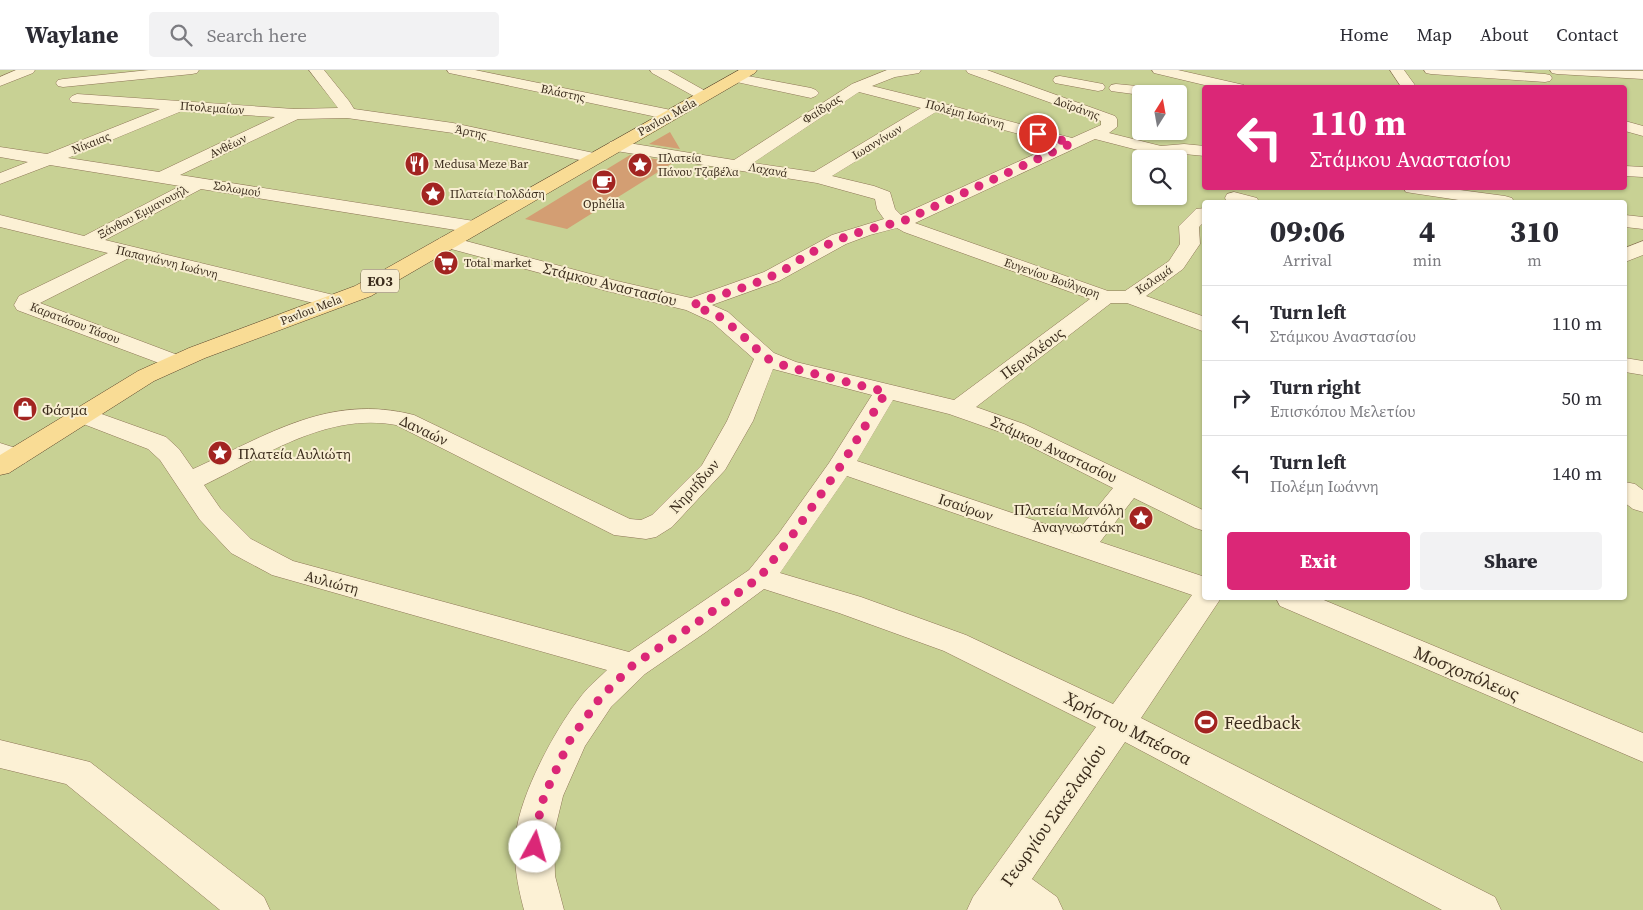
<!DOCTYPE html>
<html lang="en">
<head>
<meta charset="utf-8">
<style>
	:root { --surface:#fff; --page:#f2f2f3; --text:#2b2b33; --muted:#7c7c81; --line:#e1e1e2; --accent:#db2777 }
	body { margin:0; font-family:"Source Serif 4",serif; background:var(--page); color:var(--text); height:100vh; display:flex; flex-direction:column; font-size:19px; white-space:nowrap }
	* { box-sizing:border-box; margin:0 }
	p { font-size:16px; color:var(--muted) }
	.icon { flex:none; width:28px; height:28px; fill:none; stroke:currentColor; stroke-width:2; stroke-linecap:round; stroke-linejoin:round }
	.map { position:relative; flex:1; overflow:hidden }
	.sheet { position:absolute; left:1202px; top:130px; width:425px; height:400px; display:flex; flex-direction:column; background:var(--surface); border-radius:5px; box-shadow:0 1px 4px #0004 }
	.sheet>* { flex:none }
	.top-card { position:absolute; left:1202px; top:15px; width:425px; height:105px; border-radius:5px; box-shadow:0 1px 4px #0004; background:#db2777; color:#fff; overflow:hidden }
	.needle { width:32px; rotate:11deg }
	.controls { position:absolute; left:1132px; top:15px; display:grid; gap:10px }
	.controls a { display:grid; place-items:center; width:55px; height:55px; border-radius:5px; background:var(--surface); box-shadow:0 1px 4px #0004; font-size:25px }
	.pin { position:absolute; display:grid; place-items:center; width:42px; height:42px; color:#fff; margin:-21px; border:2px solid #fff; border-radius:50%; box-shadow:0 1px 5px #0007 }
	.me { position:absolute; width:55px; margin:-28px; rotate:6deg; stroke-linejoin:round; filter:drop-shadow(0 0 4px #0008) }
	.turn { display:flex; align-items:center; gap:18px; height:105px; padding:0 25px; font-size:22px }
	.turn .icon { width:65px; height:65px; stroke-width:2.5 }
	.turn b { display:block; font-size:35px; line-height:42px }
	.eta { display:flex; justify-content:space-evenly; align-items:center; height:85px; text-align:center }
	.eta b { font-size:30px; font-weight:800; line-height:35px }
	.primary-button { display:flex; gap:10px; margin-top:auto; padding:10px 25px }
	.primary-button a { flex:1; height:58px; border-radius:5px; background:var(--accent); color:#fff; font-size:20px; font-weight:800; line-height:58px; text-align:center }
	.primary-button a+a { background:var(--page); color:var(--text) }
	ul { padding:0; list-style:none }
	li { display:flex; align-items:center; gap:15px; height:75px; padding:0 25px; border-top:1px solid var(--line) }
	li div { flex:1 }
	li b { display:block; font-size:19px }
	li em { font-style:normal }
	header { display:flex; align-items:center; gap:30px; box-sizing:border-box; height:70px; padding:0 25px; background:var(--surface); border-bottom:1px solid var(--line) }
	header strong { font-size:24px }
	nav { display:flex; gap:28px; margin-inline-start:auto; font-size:18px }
	.search { width:350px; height:45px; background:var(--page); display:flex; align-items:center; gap:12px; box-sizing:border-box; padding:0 18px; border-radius:5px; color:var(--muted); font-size:19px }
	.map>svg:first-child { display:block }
</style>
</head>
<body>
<header>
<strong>Waylane</strong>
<div class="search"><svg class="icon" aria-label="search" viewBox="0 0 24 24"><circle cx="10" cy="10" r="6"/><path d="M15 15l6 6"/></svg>Search here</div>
<nav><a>Home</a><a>Map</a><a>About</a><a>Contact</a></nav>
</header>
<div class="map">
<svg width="1643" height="840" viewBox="0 0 1643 840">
	<rect width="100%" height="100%" fill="#f2e5c1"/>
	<path fill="#c8d194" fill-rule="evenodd" d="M 0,0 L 1643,0 L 1643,840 L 0,840 ZM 1205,18 L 1625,18 L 1625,118 L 1205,118 ZM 1141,24 L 1179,24 L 1179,61 L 1141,61 ZM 1141,89 L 1179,89 L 1179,126 L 1141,126 ZM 1205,132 L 1625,132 L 1625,528 L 1205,528 Z"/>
	<path fill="#d39e73" d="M 670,62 L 680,79 L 649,74 Z
		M 630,85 L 674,92 L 567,159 L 525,149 Z"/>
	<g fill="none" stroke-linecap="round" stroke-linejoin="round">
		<defs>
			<path id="minor" d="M 16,0 L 35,0 L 33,3 L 0,16 L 0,7 Z
				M 149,0 L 199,0 L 197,3 L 192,4 L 63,17 L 58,16 L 56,13 L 58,10 L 63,9 Z
				M 309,0 L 324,0 L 349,31 L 354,39 L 453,53 L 594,83 L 600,84 L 603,88 L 600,92 L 594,93 L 453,63 L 347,48 L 298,49 L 180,105 L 474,151 L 481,153 L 484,157 L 481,161 L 474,163 L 201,119 L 105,170 L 342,227 L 345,232 L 342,237 L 334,238 L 129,188 L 40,233 L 183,287 L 187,292 L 183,297 L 175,299 L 17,240 L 14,235 L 19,226 L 108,183 L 0,157 L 0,145 L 84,166 L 180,116 L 50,95 L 0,114 L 0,103 L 28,92 L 0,87 L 0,77 L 47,84 L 160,39 L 72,32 L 69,29 L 72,26 L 77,24 L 294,39 L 338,38 ZM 182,41 L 275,47 L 159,102 L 68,88 Z
				M 447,0 L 475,0 L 671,40 L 677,42 L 679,45 L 677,48 L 671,50 L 454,4 L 449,3 Z
				M 650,0 L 668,0 L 709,23 L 712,26 L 709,29 L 699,29 L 652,3 Z
				M 887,0 L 921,0 L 919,3 L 895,7 L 872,16 L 941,33 L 1072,68 L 1101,55 L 1101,51 L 1096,49 L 968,3 L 966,0 L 987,0 L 1115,46 L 1117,49 L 1117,57 L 1109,63 L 1161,76 L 1184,74 L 1205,76 L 1205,86 L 1184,84 L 1161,86 L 1095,69 L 915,153 L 1108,221 L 1125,221 L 1169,191 L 1180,174 L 1179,156 L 1196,139 L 1205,138 L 1205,151 L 1199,157 L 1200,174 L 1183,199 L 1146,226 L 1205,247 L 1205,262 L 1127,233 L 1111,233 L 976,337 L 1024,354 L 1205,441 L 1205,461 L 1195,458 L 1134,428 L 1100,472 L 1205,507 L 1205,528 L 1221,528 L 1141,648 L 1495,827 L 1501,840 L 1442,840 L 1125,672 L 1032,809 L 1057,827 L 1063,840 L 967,840 L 973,827 L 1096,657 L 944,581 L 839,543 L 764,519 L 706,562 L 645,604 L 611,637 L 585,676 L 563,726 L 554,763 L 555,806 L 564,840 L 524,840 C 517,813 513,792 516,764 C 520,723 560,649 588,618 C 594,612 601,606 607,600 L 272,505 L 231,483 L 200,450 L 160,390 L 148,379 L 73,350 L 69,345 L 73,340 L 82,337 L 166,367 L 179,379 L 193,399 C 268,365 329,323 414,345 L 630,449 L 641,450 L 652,445 L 702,395 L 727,351 L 754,289 L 712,252 L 686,240 L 607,221 L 440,176 L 437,172 L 440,168 L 447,166 L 617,211 L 691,228 L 764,202 L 832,165 L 884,149 L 877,139 L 875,129 L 817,113 L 616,81 L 610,80 L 608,76 L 610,72 L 616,71 L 734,90 L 852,14 ZM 859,22 L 921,38 L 814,102 L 753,93 ZM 936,42 L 1057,74 L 901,145 L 895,139 L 890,122 L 874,116 L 832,106 ZM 897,158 L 904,162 L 1090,229 L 954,330 L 796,292 L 774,283 L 728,242 L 712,235 L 779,211 L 846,174 L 870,165 ZM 773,299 L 872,325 L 829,393 L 779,463 L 749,500 L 629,582 L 293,491 L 251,469 L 220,438 L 204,415 C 264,386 327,342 396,355 L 614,465 L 646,469 L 656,467 L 672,457 L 725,400 L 753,351 ZM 893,330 L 949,344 L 1006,364 L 1113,418 L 1075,464 L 857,391 ZM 847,406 L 1192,525 L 1113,634 L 966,565 L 861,527 L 780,503 Z
				M 1152,0 L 1178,0 L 1244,15 L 1246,18 L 1217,18 L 1154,3 Z
				M 1390,0 L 1404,0 L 1417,18 L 1402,18 Z
				M 1424,0 L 1493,0 L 1545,4 L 1550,5 L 1552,8 L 1550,11 L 1545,12 L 1431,4 L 1426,3 Z
				M 1550,0 L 1643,1 L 1643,9 L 1557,4 L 1552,3 Z
				M 737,4 L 811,18 L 816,20 L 819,23 L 816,26 L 811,28 L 732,11 L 730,8 L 732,5 Z
				M 1060,6 L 1103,14 L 1105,17 L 1103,20 L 1098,21 L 1055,13 L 1053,10 L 1055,7 Z
				M 1116,14 L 1169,19 L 1174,21 L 1176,24 L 1141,24 L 1141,25 L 1111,21 L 1109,18 L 1111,15 Z
				M 1625,51 L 1643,56 L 1643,66 L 1625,61 Z
				M 1625,96 L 1643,97 L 1643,107 L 1625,106 Z
				M 1403,118 L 1445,118 L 1505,126 L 1512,128 L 1514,132 L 1472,132 L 1412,123 L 1406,122 Z
				M 1234,122 L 1257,128 L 1259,132 L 1227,132 L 1225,128 L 1227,124 Z
				M 1625,145 L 1643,147 L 1643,159 L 1625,157 Z
				M 1643,171 L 1643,185 L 1625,192 L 1625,178 Z
				M 1625,288 L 1643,291 L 1643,305 L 1625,302 Z
				M 0,373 L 25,381 L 29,387 L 25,393 L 16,395 L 0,390 Z
				M 1625,412 L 1635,414 L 1643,420 L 1643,442 L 1633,439 L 1625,433 Z
				M 1276,528 L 1319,528 L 1643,663 L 1643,692 L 1280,536 Z
				M 0,670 L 90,692 L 264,827 L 270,840 L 220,840 L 66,714 L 0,698 Z"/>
			<path id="major" d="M 739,0 L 757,0 L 755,3 L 371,226 L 205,288 L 154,311 L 9,403 L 0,405 L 0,385 L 138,301 L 189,278 L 355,216 Z"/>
		</defs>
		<use href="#minor" stroke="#8d7556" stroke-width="1"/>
		<use href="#major" stroke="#5a432b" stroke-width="1"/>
		<use href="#minor" fill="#fcf1d5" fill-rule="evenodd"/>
		<use href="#major" fill="#f9dc95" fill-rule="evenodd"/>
	</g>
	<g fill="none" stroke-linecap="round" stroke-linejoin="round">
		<path stroke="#db2777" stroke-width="9" stroke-dasharray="0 16.2" d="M 535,777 L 535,763 L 544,726 L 570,670 L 600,628 L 633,595 L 695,554 L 760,507 L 789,470 L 842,394 L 886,322 L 788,297 L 766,288 L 740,263 L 720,247 L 693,235 C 723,223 754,216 782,201 C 790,197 797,191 804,187 C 834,169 867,158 901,152 L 1072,73 L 1038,64"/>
	</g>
	<defs>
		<symbol id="restaurant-disc" viewBox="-11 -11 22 22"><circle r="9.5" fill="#a22421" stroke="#f8eed1"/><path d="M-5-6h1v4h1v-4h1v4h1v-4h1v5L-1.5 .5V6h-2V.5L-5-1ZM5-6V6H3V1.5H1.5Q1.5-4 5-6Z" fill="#fff"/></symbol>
		<symbol id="sight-disc" viewBox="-11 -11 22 22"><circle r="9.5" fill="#a22421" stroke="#f8eed1"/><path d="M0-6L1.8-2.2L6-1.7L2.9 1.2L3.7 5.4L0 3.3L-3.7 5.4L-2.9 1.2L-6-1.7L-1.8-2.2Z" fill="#fff"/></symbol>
		<symbol id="cafe-disc" viewBox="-11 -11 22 22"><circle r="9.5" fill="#a22421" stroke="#f8eed1"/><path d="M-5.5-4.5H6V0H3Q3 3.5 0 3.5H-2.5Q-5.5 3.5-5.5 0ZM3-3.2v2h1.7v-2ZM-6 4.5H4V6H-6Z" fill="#fff"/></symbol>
		<symbol id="supermarket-disc" viewBox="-11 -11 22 22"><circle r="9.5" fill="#a22421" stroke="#f8eed1"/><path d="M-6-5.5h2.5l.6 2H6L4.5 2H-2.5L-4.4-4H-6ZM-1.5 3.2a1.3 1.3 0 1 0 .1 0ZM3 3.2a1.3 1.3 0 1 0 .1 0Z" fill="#fff"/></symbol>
		<symbol id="shop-disc" viewBox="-11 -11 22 22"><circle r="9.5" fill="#a22421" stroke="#f8eed1"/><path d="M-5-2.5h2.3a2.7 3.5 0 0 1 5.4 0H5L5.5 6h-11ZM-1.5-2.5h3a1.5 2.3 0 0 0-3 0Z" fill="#fff"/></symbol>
		<symbol id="stadium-disc" viewBox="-11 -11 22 22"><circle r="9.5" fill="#a22421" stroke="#f8eed1"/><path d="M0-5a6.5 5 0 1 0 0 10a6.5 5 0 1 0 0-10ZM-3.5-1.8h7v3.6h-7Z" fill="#fff"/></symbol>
	</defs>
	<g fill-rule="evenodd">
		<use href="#restaurant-disc" x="403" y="80" width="28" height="28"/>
		<use href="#sight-disc" x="626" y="81" width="28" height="28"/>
		<use href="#cafe-disc" x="590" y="98" width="28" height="28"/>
		<use href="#sight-disc" x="419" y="110" width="28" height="28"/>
		<use href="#supermarket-disc" x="432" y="179" width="28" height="28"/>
		<use href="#shop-disc" x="11" y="325" width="28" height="28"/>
		<use href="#sight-disc" x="206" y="369" width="28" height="28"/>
		<use href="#sight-disc" x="1127" y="434" width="28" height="28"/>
		<use href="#stadium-disc" x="1192" y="638" width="28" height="28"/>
	</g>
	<g text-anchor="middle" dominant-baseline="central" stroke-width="4" stroke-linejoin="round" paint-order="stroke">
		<g font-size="12" fill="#3b2c1c" stroke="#f8eed1">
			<text transform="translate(563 23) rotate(12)">Βλάστης</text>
			<text transform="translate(212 38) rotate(4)">Πτολεμαίων</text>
			<text transform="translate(1077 38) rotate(20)">Δοϊράνης</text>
			<text transform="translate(822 39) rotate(-33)">Φαίδρας</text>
			<text transform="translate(965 44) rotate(15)">Πολέμη Ιωάννη</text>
			<text transform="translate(667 47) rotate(-29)">Pavlou Mela</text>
			<text transform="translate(471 62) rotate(12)">Άρτης</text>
			<text transform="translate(877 72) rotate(-31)">Ιωαννίνων</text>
			<text transform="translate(91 73) rotate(-22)">Νίκαιας</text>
			<text transform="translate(228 76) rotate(-26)">Ανθέων</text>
			<text transform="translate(768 100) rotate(10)">Λαχανά</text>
			<text transform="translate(237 119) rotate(9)">Σολωμού</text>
			<text transform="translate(143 142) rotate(-28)">Ξάνθου Εμμανουήλ</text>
			<text transform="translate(167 192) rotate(14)">Παπαγιάννη Ιωάννη</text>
			<text transform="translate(1052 208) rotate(19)">Ευγενίου Βούλγαρη</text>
			<text transform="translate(1154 210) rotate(-34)">Καλαμά</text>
			<text transform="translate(311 240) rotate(-21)">Pavlou Mela</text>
			<text transform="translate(75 253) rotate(21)">Καρατάσου Τάσου</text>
		</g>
		<g font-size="12" fill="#3b2c1c" stroke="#f8eed1" text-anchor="start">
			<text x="658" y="88">Πλατεία<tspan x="658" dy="14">Πάνου Τζαβέλα</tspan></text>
			<text x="434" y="94">Medusa Meze Bar</text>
			<text x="450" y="124">Πλατεία Γιολδάση</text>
			<text x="604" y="134" text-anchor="middle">Ophélia</text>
			<text x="464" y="193">Total market</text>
		</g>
		<rect fill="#f8eed1" stroke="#746652" stroke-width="1" x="361" y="199.5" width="38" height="23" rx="4"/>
		<g font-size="14" font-weight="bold" fill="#3b2c1c">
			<text x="380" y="211">ΕΟ3</text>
		</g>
		<g font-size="15" fill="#3b2c1c" stroke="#f8eed1">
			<text transform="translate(610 214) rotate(14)">Στάμκου Αναστασίου</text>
			<text transform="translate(1032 283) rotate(-37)">Περικλέους</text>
			<text transform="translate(424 360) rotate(25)">Δαναών</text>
			<text transform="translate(1054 379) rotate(25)">Στάμκου Αναστασίου</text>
			<text transform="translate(694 416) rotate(-48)">Νηριήδων</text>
			<text transform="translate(966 437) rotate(19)">Ισαύρων</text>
			<text transform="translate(332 512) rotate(15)">Αυλιώτη</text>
		</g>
		<g font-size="15" fill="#3b2c1c" stroke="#f8eed1" text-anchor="start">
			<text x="42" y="339">Φάσμα</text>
			<text x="238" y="383">Πλατεία Αυλιώτη</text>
			<text x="1124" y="439" text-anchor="end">Πλατεία Μανόλη<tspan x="1124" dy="17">Αναγνωστάκη</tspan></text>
		</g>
		<g font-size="18" fill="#3b2c1c" stroke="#f8eed1">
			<text transform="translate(1467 603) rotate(23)">Μοσχοπόλεως</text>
			<text transform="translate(1128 658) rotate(27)">Χρήστου Μπέσσα</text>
			<text transform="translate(1053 745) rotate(-55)">Γεωργίου Σακελαρίου</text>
		</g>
		<g font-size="18" fill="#3b2c1c" stroke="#f8eed1" text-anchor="start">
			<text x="1224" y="652">Feedback</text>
		</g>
	</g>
</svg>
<div class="controls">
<a><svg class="needle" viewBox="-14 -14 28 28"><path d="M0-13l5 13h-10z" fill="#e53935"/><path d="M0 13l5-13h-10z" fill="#7c7c81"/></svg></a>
<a><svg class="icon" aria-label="search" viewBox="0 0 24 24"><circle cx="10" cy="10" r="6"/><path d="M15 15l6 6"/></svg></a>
</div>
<div class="pin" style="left:1038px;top:64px;background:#d93025"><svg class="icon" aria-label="arrive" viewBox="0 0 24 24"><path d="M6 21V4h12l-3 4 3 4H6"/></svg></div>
<svg class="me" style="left:535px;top:777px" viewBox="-20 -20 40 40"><circle r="19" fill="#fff"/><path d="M0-13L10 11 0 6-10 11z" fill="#db2777"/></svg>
<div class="top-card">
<div class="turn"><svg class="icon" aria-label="left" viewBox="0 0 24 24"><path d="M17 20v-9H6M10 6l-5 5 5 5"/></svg><div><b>110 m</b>Στάμκου Αναστασίου</div></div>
</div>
<section class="sheet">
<div class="eta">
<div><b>09:06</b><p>Arrival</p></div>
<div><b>4</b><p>min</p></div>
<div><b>310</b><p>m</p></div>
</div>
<ul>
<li><svg class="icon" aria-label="left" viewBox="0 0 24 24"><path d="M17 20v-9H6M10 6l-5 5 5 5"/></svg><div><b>Turn left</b><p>Στάμκου Αναστασίου</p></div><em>110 m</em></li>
<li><svg class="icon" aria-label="right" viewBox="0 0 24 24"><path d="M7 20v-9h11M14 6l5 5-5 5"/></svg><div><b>Turn right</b><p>Επισκόπου Μελετίου</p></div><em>50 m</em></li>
<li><svg class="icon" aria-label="left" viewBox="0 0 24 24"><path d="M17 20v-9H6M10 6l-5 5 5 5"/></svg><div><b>Turn left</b><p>Πολέμη Ιωάννη</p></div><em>140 m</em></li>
</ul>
<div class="primary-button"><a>Exit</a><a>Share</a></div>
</section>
</div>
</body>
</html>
